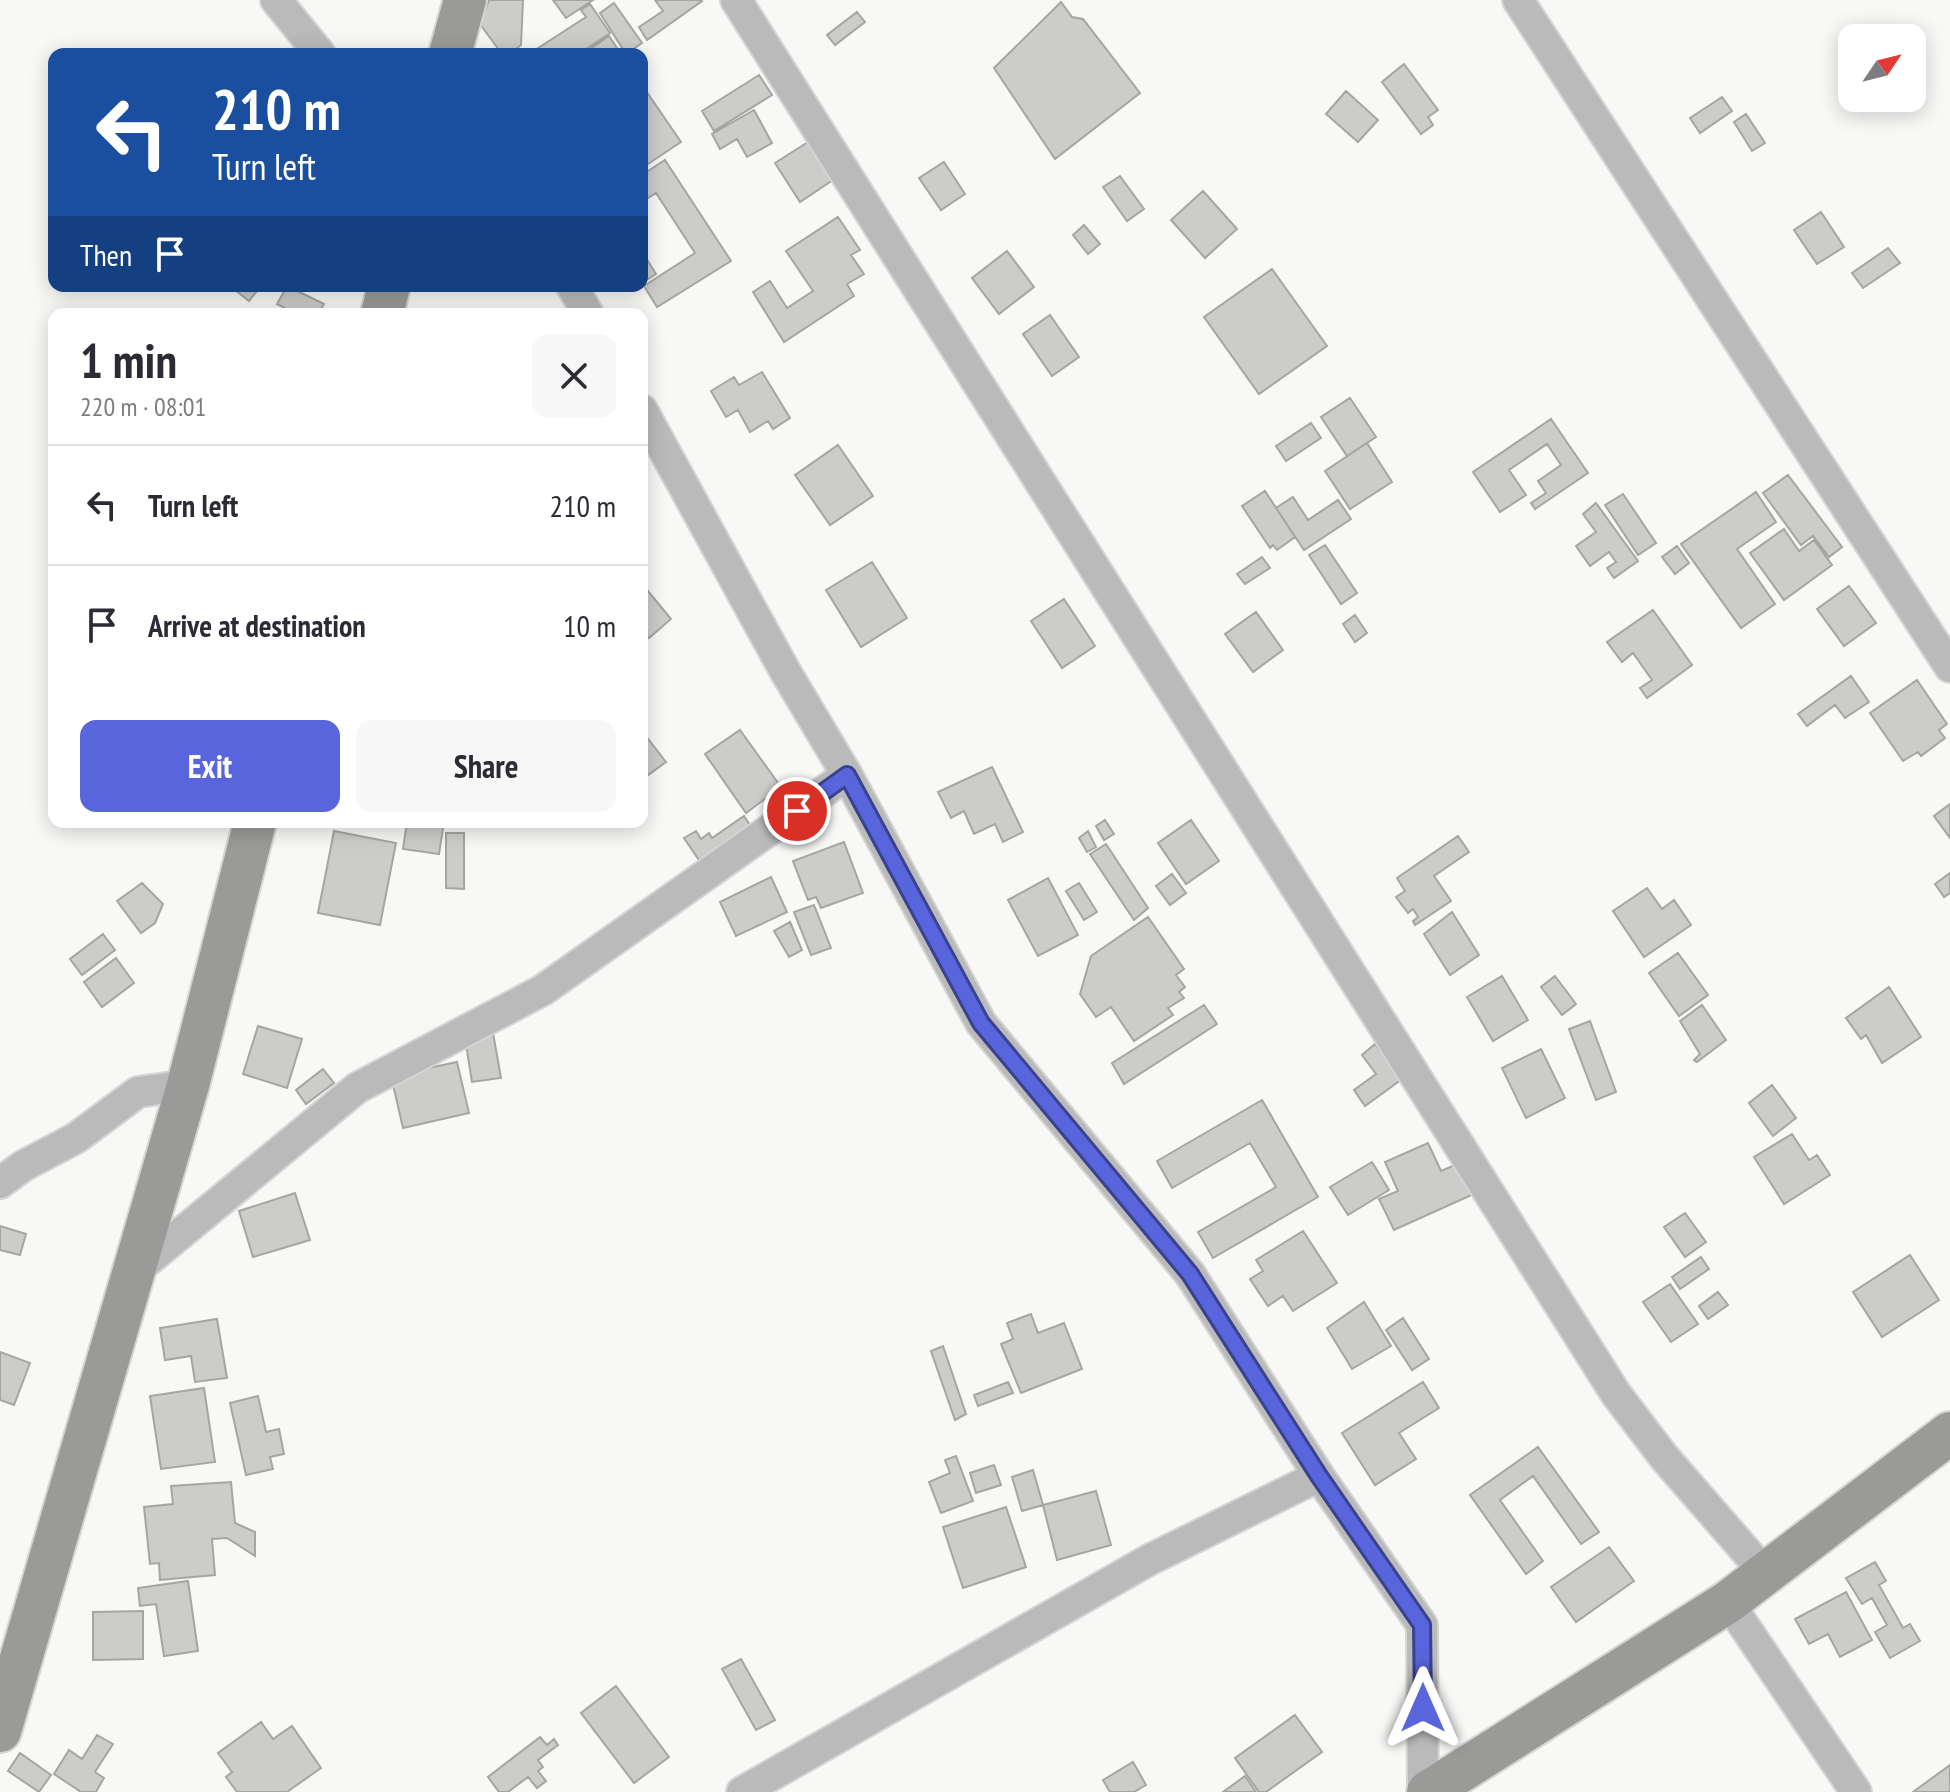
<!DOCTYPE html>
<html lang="en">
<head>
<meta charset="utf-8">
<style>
	:root { --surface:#fff; --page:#f7f7f7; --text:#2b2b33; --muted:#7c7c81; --line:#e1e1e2; --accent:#5965dc }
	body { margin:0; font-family:"PT Sans Narrow",sans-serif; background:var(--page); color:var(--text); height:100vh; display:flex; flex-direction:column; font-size:30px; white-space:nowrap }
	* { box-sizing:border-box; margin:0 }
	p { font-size:26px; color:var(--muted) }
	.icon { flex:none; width:44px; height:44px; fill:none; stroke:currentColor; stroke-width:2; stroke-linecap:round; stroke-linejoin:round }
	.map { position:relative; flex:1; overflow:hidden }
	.drawer { position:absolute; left:48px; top:308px; width:600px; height:520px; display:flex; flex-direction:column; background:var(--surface); border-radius:16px; box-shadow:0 4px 20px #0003 }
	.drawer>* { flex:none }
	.top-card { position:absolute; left:48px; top:48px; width:600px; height:244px; border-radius:16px; box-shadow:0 4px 20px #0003; background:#1a4fa0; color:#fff; overflow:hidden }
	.needle { width:52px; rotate:55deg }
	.buttons { position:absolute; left:1838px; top:24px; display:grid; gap:16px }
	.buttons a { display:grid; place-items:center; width:88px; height:88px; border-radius:16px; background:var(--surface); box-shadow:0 4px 20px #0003; font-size:40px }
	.pin { position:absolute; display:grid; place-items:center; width:68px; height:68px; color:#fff; margin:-34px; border:4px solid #fff; border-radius:50%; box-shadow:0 2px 8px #0007 }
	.me { position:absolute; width:88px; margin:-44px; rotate:0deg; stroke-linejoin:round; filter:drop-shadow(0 0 6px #0008) }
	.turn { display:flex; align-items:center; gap:28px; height:168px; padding:0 32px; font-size:36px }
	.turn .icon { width:104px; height:104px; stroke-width:2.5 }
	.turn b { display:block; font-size:56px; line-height:68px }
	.then { display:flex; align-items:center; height:76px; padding:0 32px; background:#0003; gap:16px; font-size:30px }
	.round { display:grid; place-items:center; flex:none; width:84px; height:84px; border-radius:16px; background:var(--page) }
	.headline { display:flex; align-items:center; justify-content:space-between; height:136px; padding:0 32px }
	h1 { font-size:48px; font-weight:600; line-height:60px }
	.cta { display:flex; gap:16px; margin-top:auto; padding:16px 32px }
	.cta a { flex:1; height:92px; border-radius:16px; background:var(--accent); color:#fff; font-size:32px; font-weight:600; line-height:92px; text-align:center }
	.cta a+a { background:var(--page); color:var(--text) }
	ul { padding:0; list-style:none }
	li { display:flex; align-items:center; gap:24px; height:120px; padding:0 32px; border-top:2px solid var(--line) }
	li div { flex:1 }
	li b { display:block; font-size:30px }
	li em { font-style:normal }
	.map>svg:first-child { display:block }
</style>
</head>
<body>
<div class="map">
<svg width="1950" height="1792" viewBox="0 0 1950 1792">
	<rect width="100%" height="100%" fill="#f8f9f7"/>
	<path fill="#cccdca" stroke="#a5a6a3" stroke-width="2" d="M 489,0 L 523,0 L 521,45 L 510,54 L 502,54 L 480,24 Z
		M 553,0 L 593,0 L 566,18 Z
		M 655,0 L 701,0 L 702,1 L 647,40 L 639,27 L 663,11 Z
		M 1061,2 L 1072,17 L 1083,19 L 1140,93 L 1055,159 L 994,68 Z
		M 614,3 L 642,43 L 626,54 L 600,13 Z
		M 590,4 L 610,33 L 579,54 L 529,54 L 586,17 L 581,10 Z
		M 857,12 L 865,22 L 835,45 L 827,35 Z
		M 609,36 L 621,54 L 583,54 Z
		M 1404,64 L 1438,110 L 1428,117 L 1433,125 L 1421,134 L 1382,82 Z
		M 759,75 L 772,95 L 714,131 L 702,111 Z
		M 642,85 L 681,142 L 642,168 Z
		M 1346,91 L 1378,120 L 1358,142 L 1326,114 Z
		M 1722,97 L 1732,111 L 1700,133 L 1690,118 Z
		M 754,110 L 772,143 L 747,157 L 737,139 L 720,149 L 712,134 Z
		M 1746,114 L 1765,143 L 1752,151 L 1734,122 Z
		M 808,142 L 833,180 L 800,202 L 775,163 Z
		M 665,160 L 731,261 L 657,307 L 644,286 L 695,253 L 656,193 L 642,202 L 642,175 Z
		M 944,162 L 965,194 L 941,210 L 919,178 Z
		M 1120,176 L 1144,209 L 1127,221 L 1103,187 Z
		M 1203,191 L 1237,229 L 1205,258 L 1171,220 Z
		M 1821,212 L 1844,247 L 1817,264 L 1794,230 Z
		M 838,217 L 860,250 L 851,255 L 864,274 L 847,284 L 854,296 L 784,342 L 753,292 L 770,281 L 787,308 L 813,291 L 786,251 Z
		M 1084,225 L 1100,244 L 1088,254 L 1073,235 Z
		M 1888,248 L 1900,263 L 1863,288 L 1852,273 Z
		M 1007,251 L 1034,287 L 999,314 L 972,278 Z
		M 646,258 L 656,274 L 642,283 L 642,261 Z
		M 1272,269 L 1327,346 L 1259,394 L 1204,317 Z
		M 230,286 L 261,286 L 249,301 Z
		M 287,286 L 324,304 L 318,314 L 296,314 L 277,304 Z
		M 1050,315 L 1079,357 L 1052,376 L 1023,334 Z
		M 762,372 L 790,418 L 773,429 L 768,421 L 750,432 L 738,410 L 726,417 L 711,391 L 734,377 L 739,385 Z
		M 1350,398 L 1376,437 L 1347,456 L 1321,417 Z
		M 1551,419 L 1588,473 L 1535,509 L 1531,503 L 1546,493 L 1538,481 L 1561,465 L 1547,444 L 1509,470 L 1526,495 L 1500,512 L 1473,472 Z
		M 1311,423 L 1321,438 L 1286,461 L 1276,446 Z
		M 1367,443 L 1392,482 L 1350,509 L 1325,471 Z
		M 838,445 L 873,496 L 830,525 L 795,475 Z
		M 1788,475 L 1842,547 L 1829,557 L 1813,536 L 1801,545 L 1763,493 Z
		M 1265,491 L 1295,537 L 1277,550 L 1273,545 L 1270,548 L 1242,506 Z
		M 1756,492 L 1776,522 L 1737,549 L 1775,604 L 1741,628 L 1681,544 Z
		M 1623,494 L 1656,543 L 1638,555 L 1605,505 Z
		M 1293,497 L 1308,520 L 1338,500 L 1351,519 L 1304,550 L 1276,508 Z
		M 1596,503 L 1638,561 L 1614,578 L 1607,568 L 1616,562 L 1609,552 L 1590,566 L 1576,546 L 1596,532 L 1583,514 Z
		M 1784,529 L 1799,551 L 1814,540 L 1832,565 L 1784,600 L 1750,553 Z
		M 1325,545 L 1357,593 L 1341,604 L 1309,555 Z
		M 1677,546 L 1689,563 L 1675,574 L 1662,557 Z
		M 1262,557 L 1270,568 L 1245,584 L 1237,574 Z
		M 872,562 L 907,618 L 861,647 L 826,590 Z
		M 643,585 L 671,619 L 649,638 L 642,630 Z
		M 1849,586 L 1876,623 L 1844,646 L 1817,609 Z
		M 1064,599 L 1095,646 L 1062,668 L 1031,621 Z
		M 1653,610 L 1692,665 L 1647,698 L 1640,688 L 1652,680 L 1633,653 L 1622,662 L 1607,642 Z
		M 1256,612 L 1283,650 L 1253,672 L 1225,634 Z
		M 1355,615 L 1367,633 L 1355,642 L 1343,624 Z
		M 1851,676 L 1869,702 L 1845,718 L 1835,705 L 1807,726 L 1798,714 Z
		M 1917,680 L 1947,724 L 1939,730 L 1945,738 L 1921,756 L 1918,752 L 1903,761 L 1870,713 Z
		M 740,730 L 781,787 L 746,813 L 705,754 Z
		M 642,731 L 666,762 L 644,778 L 642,775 Z
		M 992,767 L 1023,832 L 1003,842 L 995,824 L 974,834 L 964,811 L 951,818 L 938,792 Z
		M 1950,804 L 1950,838 L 1934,816 Z
		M 744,816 L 754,831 L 703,866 L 684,838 L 696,831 L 701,839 L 709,833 L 712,838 Z
		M 1105,820 L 1114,834 L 1104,840 L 1096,826 Z
		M 1191,820 L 1219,861 L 1186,884 L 1158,843 Z
		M 407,822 L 444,822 L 439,854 L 403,849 Z
		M 334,831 L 396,843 L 380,925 L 318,913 Z
		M 1088,831 L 1096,847 L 1087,852 L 1079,838 Z
		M 446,833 L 464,833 L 464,889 L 446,888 Z
		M 1458,836 L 1469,852 L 1434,876 L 1451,901 L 1415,925 L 1413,921 L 1418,917 L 1413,909 L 1408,913 L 1396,897 L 1405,891 L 1397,878 Z
		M 844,842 L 863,893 L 821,908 L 816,897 L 808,900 L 793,861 Z
		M 1106,844 L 1148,908 L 1134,920 L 1090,854 Z
		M 1950,873 L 1950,893 L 1944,897 L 1935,884 Z
		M 1172,874 L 1186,893 L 1170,905 L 1156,886 Z
		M 771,877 L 787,912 L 736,936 L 720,902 Z
		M 1048,878 L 1078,935 L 1038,956 L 1008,900 Z
		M 142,883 L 163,904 L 155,923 L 141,933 L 117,901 Z
		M 1079,883 L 1097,912 L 1084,920 L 1066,891 Z
		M 1647,888 L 1662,909 L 1674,900 L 1691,925 L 1644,957 L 1613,911 Z
		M 814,905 L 831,948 L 811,955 L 794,912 Z
		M 1452,912 L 1479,955 L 1450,975 L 1424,934 Z
		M 1148,917 L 1184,969 L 1176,975 L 1185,987 L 1179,992 L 1184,998 L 1168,1008 L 1173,1015 L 1134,1041 L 1111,1007 L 1096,1017 L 1080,994 L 1091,956 Z
		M 790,922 L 802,950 L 789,957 L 774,931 Z
		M 103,934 L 115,950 L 82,975 L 70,959 Z
		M 1678,953 L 1708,995 L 1679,1016 L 1649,973 Z
		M 116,958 L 134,983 L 102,1007 L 84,982 Z
		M 1502,976 L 1528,1020 L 1493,1041 L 1467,997 Z
		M 1555,976 L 1576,1004 L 1562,1015 L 1541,987 Z
		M 1889,987 L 1921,1037 L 1882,1063 L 1866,1035 L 1861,1039 L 1846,1018 Z
		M 1204,1005 L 1217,1024 L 1124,1084 L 1112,1063 Z
		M 1702,1005 L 1726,1040 L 1697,1062 L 1694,1060 L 1700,1054 L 1680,1021 Z
		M 1590,1021 L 1616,1092 L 1596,1100 L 1569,1029 Z
		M 258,1026 L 302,1039 L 287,1088 L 243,1074 Z
		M 493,1033 L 501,1078 L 472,1082 L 465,1038 Z
		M 1375,1044 L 1402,1079 L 1365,1106 L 1354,1090 L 1376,1074 L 1362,1055 Z
		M 1541,1049 L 1565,1098 L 1526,1118 L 1502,1068 Z
		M 457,1062 L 469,1113 L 403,1128 L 391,1076 Z
		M 323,1069 L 334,1083 L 306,1104 L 296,1090 Z
		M 1772,1085 L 1796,1118 L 1773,1136 L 1749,1103 Z
		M 1262,1100 L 1318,1197 L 1213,1258 L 1198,1232 L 1276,1187 L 1250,1143 L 1172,1188 L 1157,1161 Z
		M 1792,1134 L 1809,1160 L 1817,1155 L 1830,1175 L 1784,1204 L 1754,1157 Z
		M 1428,1143 L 1441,1171 L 1462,1162 L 1476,1193 L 1394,1230 L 1379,1199 L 1398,1191 L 1385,1162 Z
		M 1372,1162 L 1389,1190 L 1348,1215 L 1330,1187 Z
		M 295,1193 L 310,1240 L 253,1257 L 239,1211 Z
		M 1685,1213 L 1706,1242 L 1685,1257 L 1664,1227 Z
		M 0,1226 L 26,1234 L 20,1255 L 0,1250 Z
		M 1303,1231 L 1337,1283 L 1293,1311 L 1283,1296 L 1268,1306 L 1250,1279 L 1263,1271 L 1256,1260 Z
		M 1910,1255 L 1939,1300 L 1882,1337 L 1853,1292 Z
		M 1701,1257 L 1709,1269 L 1680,1289 L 1672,1277 Z
		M 1670,1284 L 1698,1324 L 1671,1342 L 1643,1302 Z
		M 1718,1292 L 1728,1305 L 1708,1319 L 1699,1306 Z
		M 1364,1302 L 1391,1346 L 1352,1369 L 1327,1328 Z
		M 1031,1314 L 1038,1333 L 1064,1323 L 1082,1369 L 1021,1393 L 1001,1344 L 1013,1339 L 1007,1323 Z
		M 1403,1318 L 1429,1359 L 1412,1370 L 1386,1330 Z
		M 217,1319 L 227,1378 L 195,1382 L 191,1356 L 165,1360 L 160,1328 Z
		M 943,1346 L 966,1414 L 955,1420 L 931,1351 Z
		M 0,1352 L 30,1363 L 14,1405 L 0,1400 Z
		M 1008,1382 L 1013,1393 L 978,1406 L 974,1395 Z
		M 1423,1382 L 1439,1408 L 1399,1433 L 1416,1459 L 1375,1485 L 1342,1433 Z
		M 204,1388 L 215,1462 L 161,1469 L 150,1396 Z
		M 258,1396 L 266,1432 L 279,1429 L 284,1454 L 270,1457 L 273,1469 L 246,1475 L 230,1403 Z
		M 1538,1447 L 1599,1532 L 1581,1544 L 1533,1476 L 1500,1500 L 1543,1561 L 1526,1574 L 1470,1495 Z
		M 956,1456 L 973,1501 L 941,1513 L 929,1482 L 950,1473 L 945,1460 Z
		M 994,1465 L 1001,1485 L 976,1493 L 970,1473 Z
		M 1033,1470 L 1043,1505 L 1022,1511 L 1012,1477 Z
		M 231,1482 L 235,1523 L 255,1532 L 255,1556 L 227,1538 L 212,1539 L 215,1575 L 160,1580 L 159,1563 L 150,1564 L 144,1507 L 173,1504 L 171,1486 Z
		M 1096,1491 L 1111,1545 L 1057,1560 L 1043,1505 Z
		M 1006,1507 L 1026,1567 L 963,1588 L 943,1527 Z
		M 1609,1547 L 1634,1581 L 1576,1622 L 1551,1587 Z
		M 1875,1562 L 1886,1581 L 1879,1585 L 1903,1628 L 1910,1624 L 1920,1641 L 1890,1658 L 1875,1632 L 1887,1625 L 1872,1598 L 1862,1604 L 1846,1578 Z
		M 188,1581 L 198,1651 L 164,1656 L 156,1604 L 140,1606 L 138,1588 Z
		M 1846,1592 L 1872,1640 L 1840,1657 L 1828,1634 L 1809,1644 L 1795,1619 Z
		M 143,1611 L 143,1659 L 93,1660 L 93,1612 Z
		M 741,1659 L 775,1720 L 756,1730 L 722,1669 Z
		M 616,1686 L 669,1757 L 634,1783 L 581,1713 Z
		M 1295,1715 L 1322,1752 L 1266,1792 L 1259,1792 L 1235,1758 Z
		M 261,1722 L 273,1739 L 292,1726 L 321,1768 L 287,1792 L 237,1792 L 226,1777 L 232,1772 L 218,1753 Z
		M 97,1735 L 113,1744 L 95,1772 L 104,1778 L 96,1792 L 81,1792 L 54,1774 L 69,1750 L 82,1759 Z
		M 540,1737 L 547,1745 L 554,1739 L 558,1745 L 538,1760 L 543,1767 L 538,1771 L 546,1781 L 537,1788 L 528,1777 L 508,1792 L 499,1792 L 488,1777 Z
		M 20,1753 L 51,1775 L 39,1792 L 8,1771 Z
		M 1133,1762 L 1146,1785 L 1134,1792 L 1110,1792 L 1103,1780 Z
		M 1950,1765 L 1950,1792 L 1913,1792 Z
		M 1245,1776 L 1256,1792 L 1223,1792 Z"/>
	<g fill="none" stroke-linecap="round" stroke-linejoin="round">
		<defs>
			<path id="minor" d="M 276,0 L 320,54
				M 736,0 L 1616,1394 L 1664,1457 L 1765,1573
				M 1518,0 L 1950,667
				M 572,286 L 588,314
				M 642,410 L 785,671 L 847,775 L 981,1023 L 1190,1274 L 1319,1476 L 1422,1625 L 1423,1792
				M 0,1183 L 23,1166 L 76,1138 L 138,1092 L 188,1085
				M 134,1272 L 357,1088 L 543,990 L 847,775
				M 1728,1602 L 1856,1792
				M 742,1792 L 1149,1560 L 1319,1476"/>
			<path id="secondary" d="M 450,54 L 465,0
				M 382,314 L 389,286
				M 0,1731 L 188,1085 L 255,822
				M 1428,1792 L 1728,1602 L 1950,1433"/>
		</defs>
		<use href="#minor" stroke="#d5d6d4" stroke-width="34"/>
		<use href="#secondary" stroke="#d5d6d4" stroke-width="46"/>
		<use href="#minor" stroke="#b9bab9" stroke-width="30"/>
		<use href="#secondary" stroke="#9a9b99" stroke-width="42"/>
	</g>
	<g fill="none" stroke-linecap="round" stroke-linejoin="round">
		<defs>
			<path id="route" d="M 797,811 L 847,775 L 981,1023 L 1190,1274 L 1319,1476 L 1422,1625 L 1423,1708"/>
		</defs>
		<use href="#route" stroke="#3a428f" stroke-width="20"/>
		<use href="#route" stroke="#5965dc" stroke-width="14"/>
	</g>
</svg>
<div class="buttons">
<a><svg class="needle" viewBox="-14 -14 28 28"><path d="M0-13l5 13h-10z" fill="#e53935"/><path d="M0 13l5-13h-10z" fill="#7c7c81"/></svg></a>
</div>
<div class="pin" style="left:797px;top:811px;background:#d93025"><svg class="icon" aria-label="arrive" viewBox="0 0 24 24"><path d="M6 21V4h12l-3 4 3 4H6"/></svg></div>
<svg class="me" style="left:1423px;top:1708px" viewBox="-20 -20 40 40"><path d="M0-17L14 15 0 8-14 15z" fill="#5965dc" stroke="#fff" stroke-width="4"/></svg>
<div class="top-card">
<div class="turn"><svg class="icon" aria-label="left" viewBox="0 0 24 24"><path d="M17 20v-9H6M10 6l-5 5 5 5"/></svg><div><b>210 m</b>Turn left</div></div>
<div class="then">Then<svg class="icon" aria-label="arrive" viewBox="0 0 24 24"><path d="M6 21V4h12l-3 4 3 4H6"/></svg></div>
</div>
<section class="drawer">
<div class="headline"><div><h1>1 min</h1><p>220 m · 08:01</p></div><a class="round"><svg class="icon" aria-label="close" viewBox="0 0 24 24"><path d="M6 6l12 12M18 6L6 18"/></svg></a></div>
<ul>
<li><svg class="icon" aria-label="left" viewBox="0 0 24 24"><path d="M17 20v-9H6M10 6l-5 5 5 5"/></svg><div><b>Turn left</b></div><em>210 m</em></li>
<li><svg class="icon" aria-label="arrive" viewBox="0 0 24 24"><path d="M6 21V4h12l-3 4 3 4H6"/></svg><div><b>Arrive at destination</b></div><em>10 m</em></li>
</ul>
<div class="cta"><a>Exit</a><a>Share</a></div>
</section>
</div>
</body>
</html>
